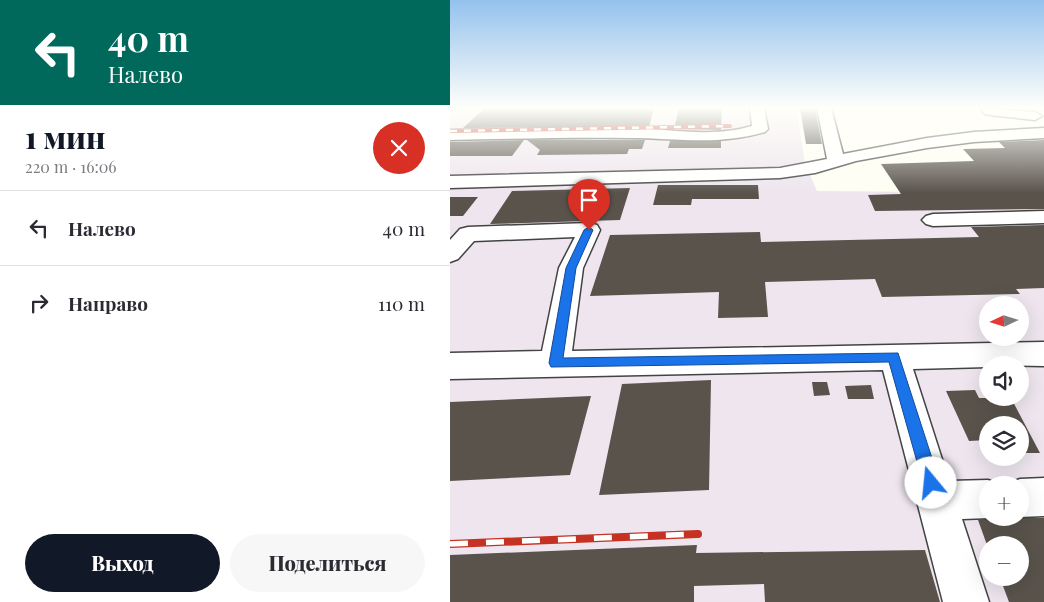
<!DOCTYPE html>
<html lang="ru">
<head>
<meta charset="utf-8">
<style>
	:root { --surface:#fff; --page:#f7f7f7; --text:#2b2b33; --muted:#7c7c81; --line:#e1e1e2; --accent:#111827 }
	body { margin:0; font-family:"Playfair Display",serif; background:var(--page); color:var(--text); height:100vh; display:flex; flex-direction:column; font-size:19px; white-space:nowrap }
	* { box-sizing:border-box; margin:0 }
	p { font-size:16px; color:var(--muted) }
	.icon { flex:none; width:28px; height:28px; fill:none; stroke:currentColor; stroke-width:2; stroke-linecap:round; stroke-linejoin:round }
	.map { position:relative; flex:1; overflow:hidden }
	.side { display:flex; flex-direction:column; background:var(--surface); width:450px }
	.side>* { flex:none }
	.banner { background:#00695c; color:#fff; overflow:hidden }
	.needle { width:32px; rotate:266deg }
	.tools { position:absolute; left:529px; top:296px; display:grid; gap:10px }
	.tools a { display:grid; place-items:center; width:50px; height:50px; border-radius:50%; background:var(--surface); box-shadow:0 5px 20px #0002; font-size:25px }
	.pin { position:absolute; display:grid; place-items:center; width:42px; height:42px; color:#fff; margin:-51px -21px; border-radius:50% 50% 50% 0; rotate:-45deg; box-shadow:0 0 5px #0007 }
	.pin .icon { rotate:45deg }
	.me { position:absolute; width:55px; margin:-28px; rotate:343deg; stroke-linejoin:round; filter:drop-shadow(0 0 4px #0008) }
	.turn { display:flex; align-items:center; gap:18px; height:105px; padding:0 25px; font-size:22px }
	.turn .icon { width:65px; height:65px; stroke-width:2.5 }
	.turn b { display:block; font-size:35px; line-height:42px }
	.round { display:grid; place-items:center; flex:none; width:52px; height:52px; border-radius:26px; background:var(--page) }
	.head { display:flex; align-items:center; justify-content:space-between; height:85px; padding:0 25px }
	h1 { font-size:30px; font-weight:800; line-height:38px; color:var(--accent) }
	.button { display:flex; gap:10px; margin-top:auto; padding:10px 25px }
	.button a { flex:1; height:58px; border-radius:30px; background:var(--accent); color:#fff; font-size:20px; font-weight:800; line-height:58px; text-align:center }
	.button a+a { background:var(--page); color:var(--text) }
	ul { padding:0; list-style:none }
	li { display:flex; align-items:center; gap:15px; height:75px; padding:0 25px; border-top:1px solid var(--line) }
	li div { flex:1 }
	li b { display:block; font-size:19px }
	li em { font-style:normal }
	main { display:flex; flex:1; min-height:0 }
	.map>svg:first-child { display:block }
</style>
</head>
<body>
<main>
<section class="side">
<div class="banner">
<div class="turn"><svg class="icon" aria-label="left" viewBox="0 0 24 24"><path d="M17 20v-9H6M10 6l-5 5 5 5"/></svg><div><b>40 m</b>Налево</div></div>
</div>
<div class="head"><div><h1>1 мин</h1><p>220 m · 16:06</p></div><a class="round" style="background:#d93025;color:#fff"><svg class="icon" aria-label="close" viewBox="0 0 24 24"><path d="M6 6l12 12M18 6L6 18"/></svg></a></div>
<ul>
<li><svg class="icon" aria-label="left" viewBox="0 0 24 24"><path d="M17 20v-9H6M10 6l-5 5 5 5"/></svg><div><b>Налево</b></div><em>40 m</em></li>
<li><svg class="icon" aria-label="right" viewBox="0 0 24 24"><path d="M7 20v-9h11M14 6l5 5-5 5"/></svg><div><b>Направо</b></div><em>110 m</em></li>
</ul>
<div class="button"><a>Выход</a><a>Поделиться</a></div>
</section>
<div class="map">
<svg width="594" height="602" viewBox="0 0 594 602">
	<rect width="100%" height="100%" fill="#fffef3"/>
	<path fill="#eee5ee" fill-rule="evenodd" d="M 0,108 L 346,108 L 355,163 L 367,191 L 594,193 L 594,602 L 0,602 ZM 538,305 L 570,305 L 570,338 L 538,338 ZM 538,365 L 570,365 L 570,398 L 538,398 ZM 538,425 L 570,425 L 570,458 L 538,458 ZM 538,485 L 570,485 L 570,518 L 538,518 ZM 538,545 L 570,545 L 570,578 L 538,578 Z"/>
	<path fill="#59534c" d="M 35,108 L 204,108 L 199,127 L 13,128 Z
		M 229,108 L 272,108 L 271,130 L 224,129 Z
		M 350,108 L 365,108 L 372,144 L 356,144 Z
		M 74,140 L 62,156 L 0,156 L 0,142 Z
		M 77,140 L 195,140 L 192,149 L 179,149 L 177,154 L 87,155 L 90,150 Z
		M 594,140 L 594,209 L 425,211 L 418,195 L 451,194 L 431,164 L 524,161 L 513,149 L 555,148 L 549,142 Z
		M 220,141 L 271,141 L 271,148 L 218,148 Z
		M 208,185 L 308,185 L 309,199 L 242,199 L 241,205 L 203,205 Z
		M 180,188 L 170,220 L 40,224 L 62,191 Z
		M 0,197 L 28,197 L 13,216 L 0,216 Z
		M 594,225 L 594,288 L 566,289 L 570,294 L 432,297 L 425,279 L 315,282 L 318,317 L 268,318 L 269,292 L 140,296 L 160,235 L 310,232 L 311,242 L 529,237 L 521,227 Z
		M 261,380 L 259,490 L 149,495 L 172,384 Z
		M 362,382 L 377,382 L 380,395 L 364,396 Z
		M 421,385 L 424,399 L 398,399 L 395,386 Z
		M 525,390 L 529,398 L 561,398 L 590,453 L 570,453 L 570,425 L 538,425 L 538,440 L 519,441 L 496,391 Z
		M 141,396 L 120,475 L 0,481 L 0,402 Z
		M 542,518 L 594,518 L 594,602 L 559,602 L 550,578 L 570,578 L 570,545 L 537,545 L 528,520 Z
		M 247,545 L 246,553 L 475,550 L 490,602 L 315,602 L 314,584 L 244,586 L 244,602 L 0,602 L 0,555 Z"/>
	<g fill="none" stroke-linecap="round" stroke-linejoin="round">
		<defs>
			<path id="minor" d="M 300,108 L 314,108 L 318,129 L 315,132 C 267,146 228,138 179,138 C 120,137 60,139 0,140 L 0,130 C 60,130 120,127 180,128 C 221,129 262,138 302,126 Z
				M 367,108 L 381,108 L 393,154 L 477,138 L 524,132 L 594,128 L 594,138 L 524,142 L 477,148 L 406,161 L 365,173 L 330,178 L 0,188 L 0,176 L 330,168 L 377,159 Z
				M 530,108 L 585,112 L 592,116 L 585,120 L 540,115 L 535,114 Z
				M 594,211 L 594,223 L 483,226 L 476,224 L 472,220 L 476,216 L 483,214 Z
				M 139,223 L 147,225 L 150,230 L 133,268 L 122,351 L 594,342 L 594,366 L 538,365 L 538,367 L 463,369 L 499,481 L 538,480 L 551,485 L 538,485 L 538,518 L 540,518 L 512,519 L 539,602 L 493,602 L 433,370 L 0,379 L 0,353 L 92,351 L 109,268 L 125,237 L 24,241 L 8,259 L 0,262 L 0,240 L 10,229 L 18,227 Z
				M 594,478 L 594,516 L 570,517 L 570,485 L 556,484 L 570,479 Z"/>
		</defs>
		<use href="#minor" stroke="#434343" stroke-width="3"/>
		<use href="#minor" fill="#fff" fill-rule="evenodd"/>
		<defs>
			<path id="rail-far1" d="M 0,131 L 280,126"/>
			<path id="rail" d="M 0,544 L 248,534"/>
		</defs>
		<use href="#rail-far1" stroke="#c53223" stroke-width="4"/>
		<use href="#rail" stroke="#c53223" stroke-width="8"/>
		<use href="#rail-far1" stroke="#fff" stroke-width="2.5" stroke-dasharray="7" stroke-linecap="butt"/>
		<use href="#rail" stroke="#fff" stroke-width="5.5" stroke-dasharray="18" stroke-linecap="butt"/>
	</g>
	<linearGradient id="sky" x2="0" y2="1"><stop stop-color="#94c2ee"/><stop offset="0.56" stop-color="#fffffa"/><stop offset="1" stop-color="#fffffa" stop-opacity="0"/></linearGradient>
	<rect width="594" height="193" fill="url(#sky)"/>
	<path fill="#1a73e8" stroke="#114b97" d="M 139,227 L 143,230 L 126,268 L 113,358 L 448,353 L 490,483 L 487,489 L 481,491 L 476,489 L 473,483 L 439,362 L 101,367 L 99,363 L 116,268 L 134,230 Z"/>
</svg>
<div class="tools">
<a><svg class="needle" viewBox="-14 -14 28 28"><path d="M0-13l5 13h-10z" fill="#e53935"/><path d="M0 13l5-13h-10z" fill="#7c7c81"/></svg></a>
<a><svg class="icon" aria-label="sound" viewBox="0 0 24 24"><path d="M4 9h4l5-4v14l-5-4H4zM17 9q2 3 0 6"/></svg></a>
<a><svg class="icon" aria-label="layers" viewBox="0 0 24 24"><path d="M12 4l9 5-9 5-9-5zM3 14l9 5 9-5"/></svg></a>
<a>+</a>
<a>−</a>
</div>
<div class="pin" style="left:139px;top:230px;background:#d93025"><svg class="icon" aria-label="arrive" viewBox="0 0 24 24"><path d="M6 21V4h12l-3 4 3 4H6"/></svg></div>
<svg class="me" style="left:481px;top:483px" viewBox="-20 -20 40 40"><circle r="19" fill="#fff"/><path d="M0-13L10 11 0 6-10 11z" fill="#1a73e8"/></svg>
</div>
</main>
</body>
</html>
